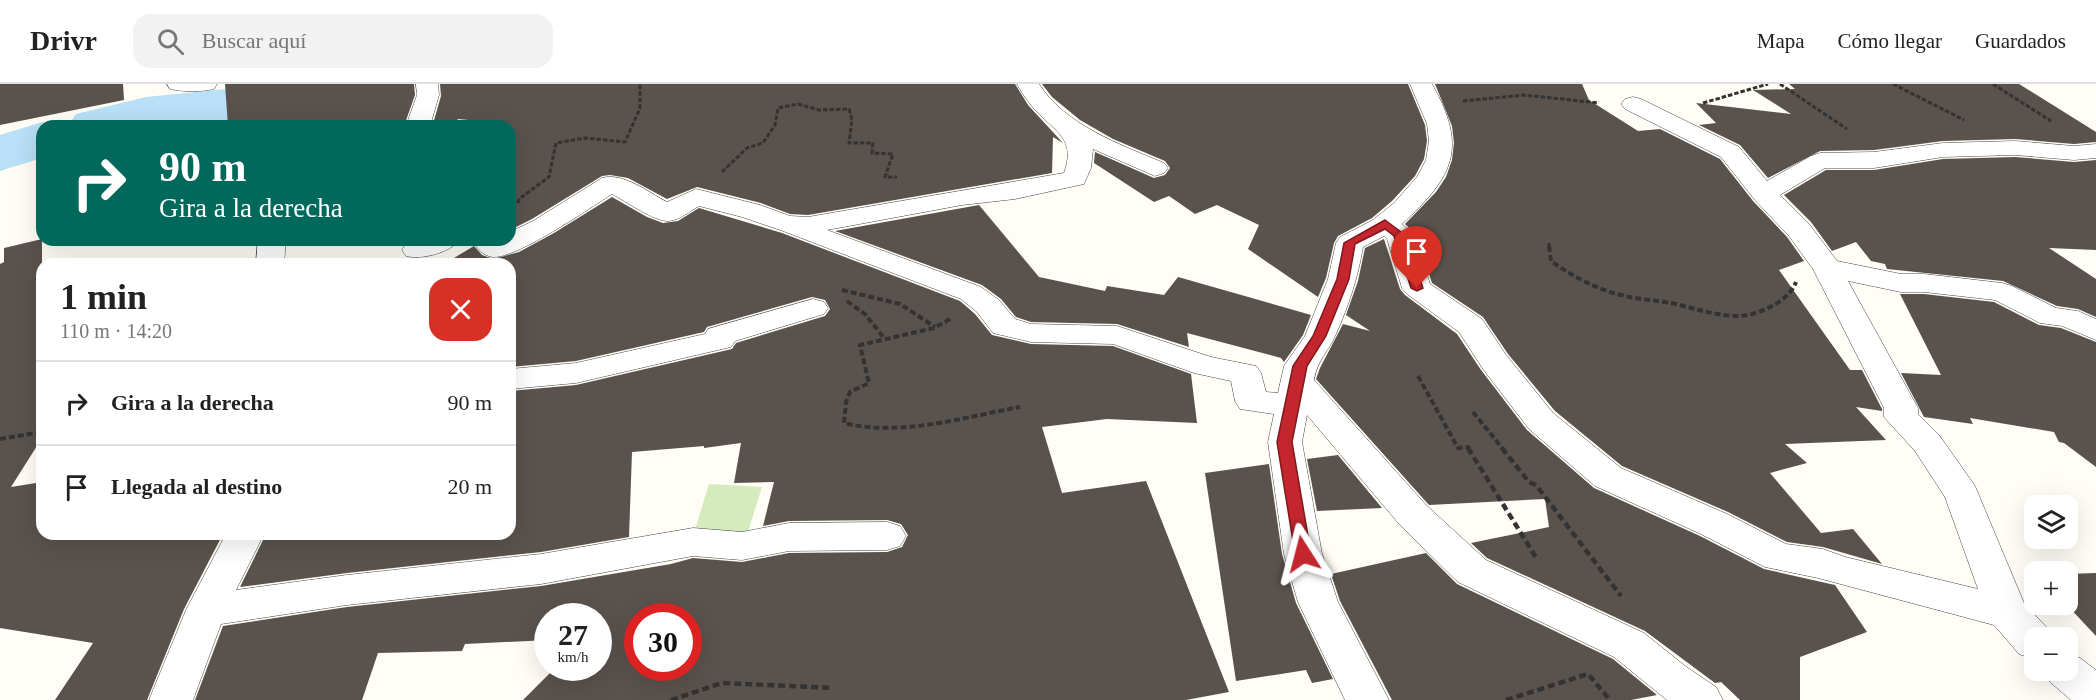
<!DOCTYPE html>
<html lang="es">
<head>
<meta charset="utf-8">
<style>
	:root { --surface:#fff; --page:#f2f2f2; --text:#222; --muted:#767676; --line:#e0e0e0 }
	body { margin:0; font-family:Georgia,serif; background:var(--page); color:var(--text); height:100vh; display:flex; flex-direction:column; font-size:22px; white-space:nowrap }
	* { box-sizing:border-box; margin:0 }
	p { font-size:20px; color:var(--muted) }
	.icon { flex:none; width:33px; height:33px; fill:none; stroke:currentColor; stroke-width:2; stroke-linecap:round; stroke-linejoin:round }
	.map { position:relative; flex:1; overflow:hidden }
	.sheet { position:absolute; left:36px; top:174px; width:480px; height:282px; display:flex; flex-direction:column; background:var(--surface); border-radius:18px; box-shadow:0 6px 24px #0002 }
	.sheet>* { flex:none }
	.top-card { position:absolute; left:36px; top:36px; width:480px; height:126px; border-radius:18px; box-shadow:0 6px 24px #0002; background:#00695c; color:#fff; overflow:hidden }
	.controls { position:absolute; left:2024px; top:411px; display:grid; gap:12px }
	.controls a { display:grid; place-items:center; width:54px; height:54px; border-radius:12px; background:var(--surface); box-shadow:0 6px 24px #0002; font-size:30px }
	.speed { position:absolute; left:534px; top:519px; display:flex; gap:12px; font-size:30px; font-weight:700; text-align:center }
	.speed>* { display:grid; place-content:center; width:78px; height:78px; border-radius:50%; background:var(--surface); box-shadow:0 6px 24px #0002; line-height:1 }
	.speed small { font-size:15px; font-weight:400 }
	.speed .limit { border:9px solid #d22; background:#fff; color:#111 }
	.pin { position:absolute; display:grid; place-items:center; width:51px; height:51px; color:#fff; margin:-62px -26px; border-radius:50% 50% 50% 0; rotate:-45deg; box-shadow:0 0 6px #0007 }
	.pin .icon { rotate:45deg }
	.me { position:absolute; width:66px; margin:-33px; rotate:351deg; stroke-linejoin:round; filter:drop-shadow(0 0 4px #0008) }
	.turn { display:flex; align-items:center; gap:21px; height:126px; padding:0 24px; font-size:27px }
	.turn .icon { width:78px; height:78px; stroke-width:2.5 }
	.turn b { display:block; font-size:42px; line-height:51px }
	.round { display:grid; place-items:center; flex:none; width:63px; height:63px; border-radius:18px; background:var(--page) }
	.head { display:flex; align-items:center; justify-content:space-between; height:102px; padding:0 24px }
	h1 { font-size:36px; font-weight:700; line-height:45px }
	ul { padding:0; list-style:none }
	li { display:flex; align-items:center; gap:18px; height:84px; padding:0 24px; border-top:2px solid var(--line) }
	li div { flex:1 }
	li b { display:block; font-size:22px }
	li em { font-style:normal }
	header { display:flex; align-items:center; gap:36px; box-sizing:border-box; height:84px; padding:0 30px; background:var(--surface); border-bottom:2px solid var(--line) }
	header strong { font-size:28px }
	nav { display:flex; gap:33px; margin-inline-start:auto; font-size:21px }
	.search { width:420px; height:54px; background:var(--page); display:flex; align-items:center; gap:15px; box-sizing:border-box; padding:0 21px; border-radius:18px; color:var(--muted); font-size:22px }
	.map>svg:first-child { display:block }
</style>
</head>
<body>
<header>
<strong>Drivr</strong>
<div class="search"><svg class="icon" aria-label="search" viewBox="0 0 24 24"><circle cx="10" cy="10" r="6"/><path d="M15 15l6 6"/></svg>Buscar aquí</div>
<nav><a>Mapa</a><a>Cómo llegar</a><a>Guardados</a></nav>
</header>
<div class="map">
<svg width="2096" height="616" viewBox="0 0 2096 616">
	<rect width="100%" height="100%" fill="#fffdf5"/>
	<path fill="#d5ebbd" d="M 709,400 L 762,403 L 747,451 L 694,449 Z"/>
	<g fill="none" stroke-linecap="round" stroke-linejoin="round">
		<path fill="#b9e0f7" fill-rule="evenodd" d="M 277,0 L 352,0 L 344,11 L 324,19 L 263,34 L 173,42 L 68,42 L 76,30 L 146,13 Z
			M 42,38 L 57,42 L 42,42 L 42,74 L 0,87 L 0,51 Z"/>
	</g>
	<path fill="#5a524d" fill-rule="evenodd" d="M 0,0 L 123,0 L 124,16 L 0,41 Z
		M 225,0 L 414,0 L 415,11 L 404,42 L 228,42 Z
		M 440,0 L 1015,0 L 1028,21 L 1063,59 L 1053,53 L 1052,89 L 808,131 L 790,130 L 761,119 L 697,103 L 667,115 L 628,94 L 610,91 L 602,92 L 532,135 L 510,146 L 510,40 L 458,35 L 455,39 L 433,40 L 441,12 Z
		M 1042,0 L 1408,0 L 1425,41 L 1427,57 L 1424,75 L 1415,92 L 1392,117 L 1372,134 L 1338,152 L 1334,159 L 1326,194 L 1318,213 L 1248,165 L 1259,141 L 1217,121 L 1195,130 L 1169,112 L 1154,118 L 1094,79 L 1095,68 L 1154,94 L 1165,91 L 1170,84 L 1165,77 L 1113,55 L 1080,36 L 1052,13 Z
		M 1435,0 L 1582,0 L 1589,16 L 1638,47 L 1660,45 L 1720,75 L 1753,117 L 1787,153 L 1804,177 L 1779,186 L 1850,286 L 1862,286 L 1882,325 L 1882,327 L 1856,323 L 1886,356 L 1785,360 L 1807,379 L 1770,389 L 1821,449 L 1853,445 L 1882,480 L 1823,463 L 1787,458 L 1728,428 L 1622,382 L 1555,327 L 1508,270 L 1483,233 L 1432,199 L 1416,150 L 1405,140 L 1436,108 L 1446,93 L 1452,76 L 1454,59 L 1452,42 Z
		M 1789,0 L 2019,0 L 2096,48 L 2096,58 L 2074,60 L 2015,55 L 1943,57 L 1874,66 L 1820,67 L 1768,94 L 1740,61 L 1699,41 L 1716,39 L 1696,19 L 1791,30 L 1753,6 L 1795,5 Z
		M 2015,73 L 2074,78 L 2096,76 L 2096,166 L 2049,164 L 2096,195 L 2096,233 L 2078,225 L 2057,222 L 2003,197 L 1887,185 L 1885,180 L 1871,177 L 1856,158 L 1832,167 L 1811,138 L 1784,111 L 1826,86 L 1874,86 L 1943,75 Z
		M 612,113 L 647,133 L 663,139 L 678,137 L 699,124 L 782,149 L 960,217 L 975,230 L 992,251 L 1031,260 L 1113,262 L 1191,290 L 1197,339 L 1107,335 L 1042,343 L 1062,409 L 1146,397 L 1229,608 L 1186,616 L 523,616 L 555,584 L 598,584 L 598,532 L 548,532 L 548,556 L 465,560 L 462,567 L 378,569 L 362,616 L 195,616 L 223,542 L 347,523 L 541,502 L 671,480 L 693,474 L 742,478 L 789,469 L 887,468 L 902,463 L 908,451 L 901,440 L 887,436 L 789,437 L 763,442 L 774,398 L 734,399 L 741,359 L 704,364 L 704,362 L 632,368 L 629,453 L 541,468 L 347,489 L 240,503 L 266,450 L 510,450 L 510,307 L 576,301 L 732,265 L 736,259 L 825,232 L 830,225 L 825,216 L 812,213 L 707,243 L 704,248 L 576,277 L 510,283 L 510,180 L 444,180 L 474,162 L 482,171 L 493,175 L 519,168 L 554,149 ZM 638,532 L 688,532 L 688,584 L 638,584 Z
		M 979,121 L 1039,193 L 1105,207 L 1107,202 L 1164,211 L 1178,193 L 1311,231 L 1303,251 L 1284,278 L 1281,274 L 1187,249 L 1189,263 L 1117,240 L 1031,238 L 1016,233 L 1001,215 L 982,201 L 835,147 Z
		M 42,155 L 42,354 L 11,403 L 42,398 L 42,450 L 223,450 L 184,525 L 147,616 L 55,616 L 93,559 L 0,544 L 0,180 L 4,178 L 4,164 Z
		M 1384,155 L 1400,205 L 1405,211 L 1457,250 L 1481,286 L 1527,346 L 1594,404 L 1700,452 L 1764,485 L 1835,501 L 1867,548 L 1800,573 L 1800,616 L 1740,616 L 1721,598 L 1715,599 L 1645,547 L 1487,474 L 1471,459 L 1549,443 L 1545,415 L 1429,421 L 1316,295 L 1320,284 L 1343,240 L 1370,247 L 1346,231 L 1358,197 L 1365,164 Z
		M 1900,210 L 1924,210 L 1994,218 L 2039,241 L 2061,244 L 2096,258 L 2096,383 L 2064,359 L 2059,358 L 2054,348 L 1970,334 L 1973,340 L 1924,333 L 1901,289 L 1941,291 Z
		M 1338,371 L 1382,424 L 1317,427 L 1307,375 Z
		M 1269,380 L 1282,470 L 1296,519 L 1333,595 L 1312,599 L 1306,586 L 1236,597 L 1205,389 Z
		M 1426,469 L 1457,500 L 1613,575 L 1657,611 L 1631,616 L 1392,616 L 1340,517 L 1331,490 Z
		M 2096,489 L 2096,552 L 2066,520 L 2067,490 Z"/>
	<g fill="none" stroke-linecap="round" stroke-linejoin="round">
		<defs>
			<path id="minor" d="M 167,0 L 217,0 L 214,5 C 200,8 184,8 170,5 Z
				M 416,0 L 438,0 L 439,11 L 430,42 L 406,42 L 417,11 Z
				M 1017,0 L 1039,0 C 1065,41 1121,61 1164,79 L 1168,84 L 1164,89 L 1155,92 L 1093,65 L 1091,84 L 1084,100 L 1015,115 L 962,121 L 827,146 L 981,203 L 999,216 L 1015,235 L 1031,240 L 1117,242 L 1211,273 L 1256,282 L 1261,289 L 1266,308 L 1278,309 L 1284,282 L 1305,252 L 1328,195 L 1336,159 L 1340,153 L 1373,136 L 1394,119 L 1417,93 L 1426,76 L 1429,57 L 1427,40 L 1410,0 L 1432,0 C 1468,64 1454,92 1402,140 L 1414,151 L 1430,200 L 1482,235 L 1506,271 L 1553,329 L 1621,384 L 1727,430 L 1786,460 L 1823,465 L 1845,473 L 1978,505 L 1945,413 L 1915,367 L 1884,333 L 1884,324 L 1813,185 L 1789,152 L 1755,116 L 1721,73 L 1625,25 L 1621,20 L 1625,15 L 1633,13 L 1641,15 L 1739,63 L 1767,97 L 1811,72 L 1820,69 L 1874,68 L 1943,59 L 2015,57 L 2074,62 L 2096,60 L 2096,74 L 2074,76 L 2015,71 L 1943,73 L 1874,84 L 1825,84 L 1780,111 L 1809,140 L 1837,177 L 1901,190 L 1924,190 L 2002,199 L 2012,202 L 2056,224 L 2078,227 L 2096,235 L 2096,256 L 2062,242 L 2040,239 L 1995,216 L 1924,208 L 1901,208 L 1848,197 L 1918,324 L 1918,330 L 1939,351 L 1975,402 L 2024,519 L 2049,546 L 2052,554 L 2034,554 L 2034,575 L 2019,570 L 1994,541 L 1818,494 L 1765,483 L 1701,450 L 1595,402 L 1529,345 L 1483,285 L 1459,248 L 1407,210 L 1402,204 L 1387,155 L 1384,152 L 1363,163 C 1358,193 1349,221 1336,250 C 1329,267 1317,276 1314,296 L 1426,421 L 1486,476 L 1644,549 L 1685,582 L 1716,603 L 1723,616 L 1667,616 L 1614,573 L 1458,498 L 1400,441 L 1307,331 L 1302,358 L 1322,470 L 1338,518 L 1389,616 L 1345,616 L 1298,518 L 1284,470 L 1268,358 L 1274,330 L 1240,325 L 1235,317 L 1231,297 L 1194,289 L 1113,260 L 1031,258 L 993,249 L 977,228 L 961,215 L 783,147 L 742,133 L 699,122 C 690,127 680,136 669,137 C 655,138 625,117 612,110 C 590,124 516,175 493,173 C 483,172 477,164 472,156 L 510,156 L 510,148 L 533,137 L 602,94 C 623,88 648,108 667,118 L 696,105 L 760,121 L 790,132 L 808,133 L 1064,89 C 1075,58 1060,50 1039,30 C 1030,21 1023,11 1017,0 Z
				M 258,156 L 286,156 L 284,180 L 256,180 Z
				M 418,156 L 459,156 C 450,169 421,176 406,172 L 402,166 L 406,160 Z
				M 813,215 L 824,218 L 828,224 L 824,230 L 735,257 L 731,263 L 576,299 L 510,305 L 510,285 L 576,279 L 705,250 L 708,245 Z
				M 887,438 L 900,442 L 906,452 L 900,462 L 887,466 L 789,467 L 742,476 L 693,472 L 541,500 L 347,521 L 221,540 L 193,616 L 149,616 L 186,526 L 226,450 L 264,450 L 236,506 L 347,491 L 541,470 L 693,444 L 742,448 L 789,439 Z
				M 2067,569 L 2080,574 L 2096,586 L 2096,616 L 2071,616 L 2050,598 L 2044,586 L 2067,586 Z"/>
		</defs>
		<use href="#minor" stroke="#444" stroke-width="1"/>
		<path stroke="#333" stroke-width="3" stroke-dasharray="4.5 2" stroke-linecap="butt" d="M 1780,0 L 1847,45
			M 1893,0 L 1964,36
			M 1993,0 L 2051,37
			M 1463,17 L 1524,11 L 1599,19
			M 1703,19 L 1768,0
			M 722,88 L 747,64 L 763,59 L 775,41 L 778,24 L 798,20 L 819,26 L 849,25 L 852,36 L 849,59 L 873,59 L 872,69 L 893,70 L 885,93 L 897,93
			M 518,119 L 519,115 L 549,93 L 556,59 L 585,54 L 625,58 L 640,24 L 640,0
			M 1549,159 L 1549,163"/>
		<path stroke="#333" stroke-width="4" stroke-dasharray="6 3" stroke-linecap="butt" d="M 1549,162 L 1551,177 C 1572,192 1596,205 1621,211 C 1639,216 1658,216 1676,220 C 1696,225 1714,231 1735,232 C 1755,233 1789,218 1796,198
			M 842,206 L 900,220 L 935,243
			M 847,217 L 865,230 L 884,254
			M 950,235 L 934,244 L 860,261 L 869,299 L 850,308 L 846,318 L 844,339 C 901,353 964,333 1020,323
			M 1418,292 L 1458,364 L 1468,363 L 1469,365
			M 1473,328 L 1503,365
			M 0,355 L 42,348"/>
		<path stroke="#333" stroke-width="4.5" stroke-dasharray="7 4" stroke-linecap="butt" d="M 1458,364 L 1461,364
			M 1468,364 L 1537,475
			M 1502,364 L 1529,398 L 1536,401 L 1621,512
			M 671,616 L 722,599 L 832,604
			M 1506,616 L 1588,590 L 1610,616"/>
		<use href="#minor" fill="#fff" fill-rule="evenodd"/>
	</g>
	<path fill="#c4262e" stroke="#7f191e" stroke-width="1.5" d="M 1385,136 L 1405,151 L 1423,204 L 1417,207 L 1411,204 L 1394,152 L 1385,145 L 1355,160 L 1349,195 L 1326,252 L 1307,282 L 1292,358 L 1311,470 L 1309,475 L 1297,475 L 1295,470 L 1277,358 L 1293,282 L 1313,252 L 1337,195 L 1344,159 Z"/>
</svg>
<div class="controls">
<a><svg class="icon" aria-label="layers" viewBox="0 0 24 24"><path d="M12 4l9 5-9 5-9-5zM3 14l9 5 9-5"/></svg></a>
<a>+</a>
<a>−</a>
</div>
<div class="speed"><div>27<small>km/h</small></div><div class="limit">30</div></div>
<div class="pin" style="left:1417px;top:204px;background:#d93025"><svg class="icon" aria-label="arrive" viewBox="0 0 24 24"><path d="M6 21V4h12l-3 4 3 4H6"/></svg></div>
<svg class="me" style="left:1303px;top:470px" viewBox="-20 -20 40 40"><path d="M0-17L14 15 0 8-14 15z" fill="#c4262e" stroke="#fff" stroke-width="4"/></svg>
<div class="top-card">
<div class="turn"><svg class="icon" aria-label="right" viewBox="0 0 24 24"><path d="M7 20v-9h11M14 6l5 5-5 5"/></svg><div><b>90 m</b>Gira a la derecha</div></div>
</div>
<section class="sheet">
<div class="head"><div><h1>1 min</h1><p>110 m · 14:20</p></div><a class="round" style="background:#d93025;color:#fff"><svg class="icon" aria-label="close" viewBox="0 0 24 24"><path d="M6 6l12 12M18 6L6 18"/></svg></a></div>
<ul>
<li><svg class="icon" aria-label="right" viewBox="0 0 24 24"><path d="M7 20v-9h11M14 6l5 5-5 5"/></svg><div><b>Gira a la derecha</b></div><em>90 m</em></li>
<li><svg class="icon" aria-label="arrive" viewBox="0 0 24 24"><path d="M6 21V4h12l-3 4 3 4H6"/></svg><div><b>Llegada al destino</b></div><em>20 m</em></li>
</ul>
</section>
</div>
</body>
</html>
